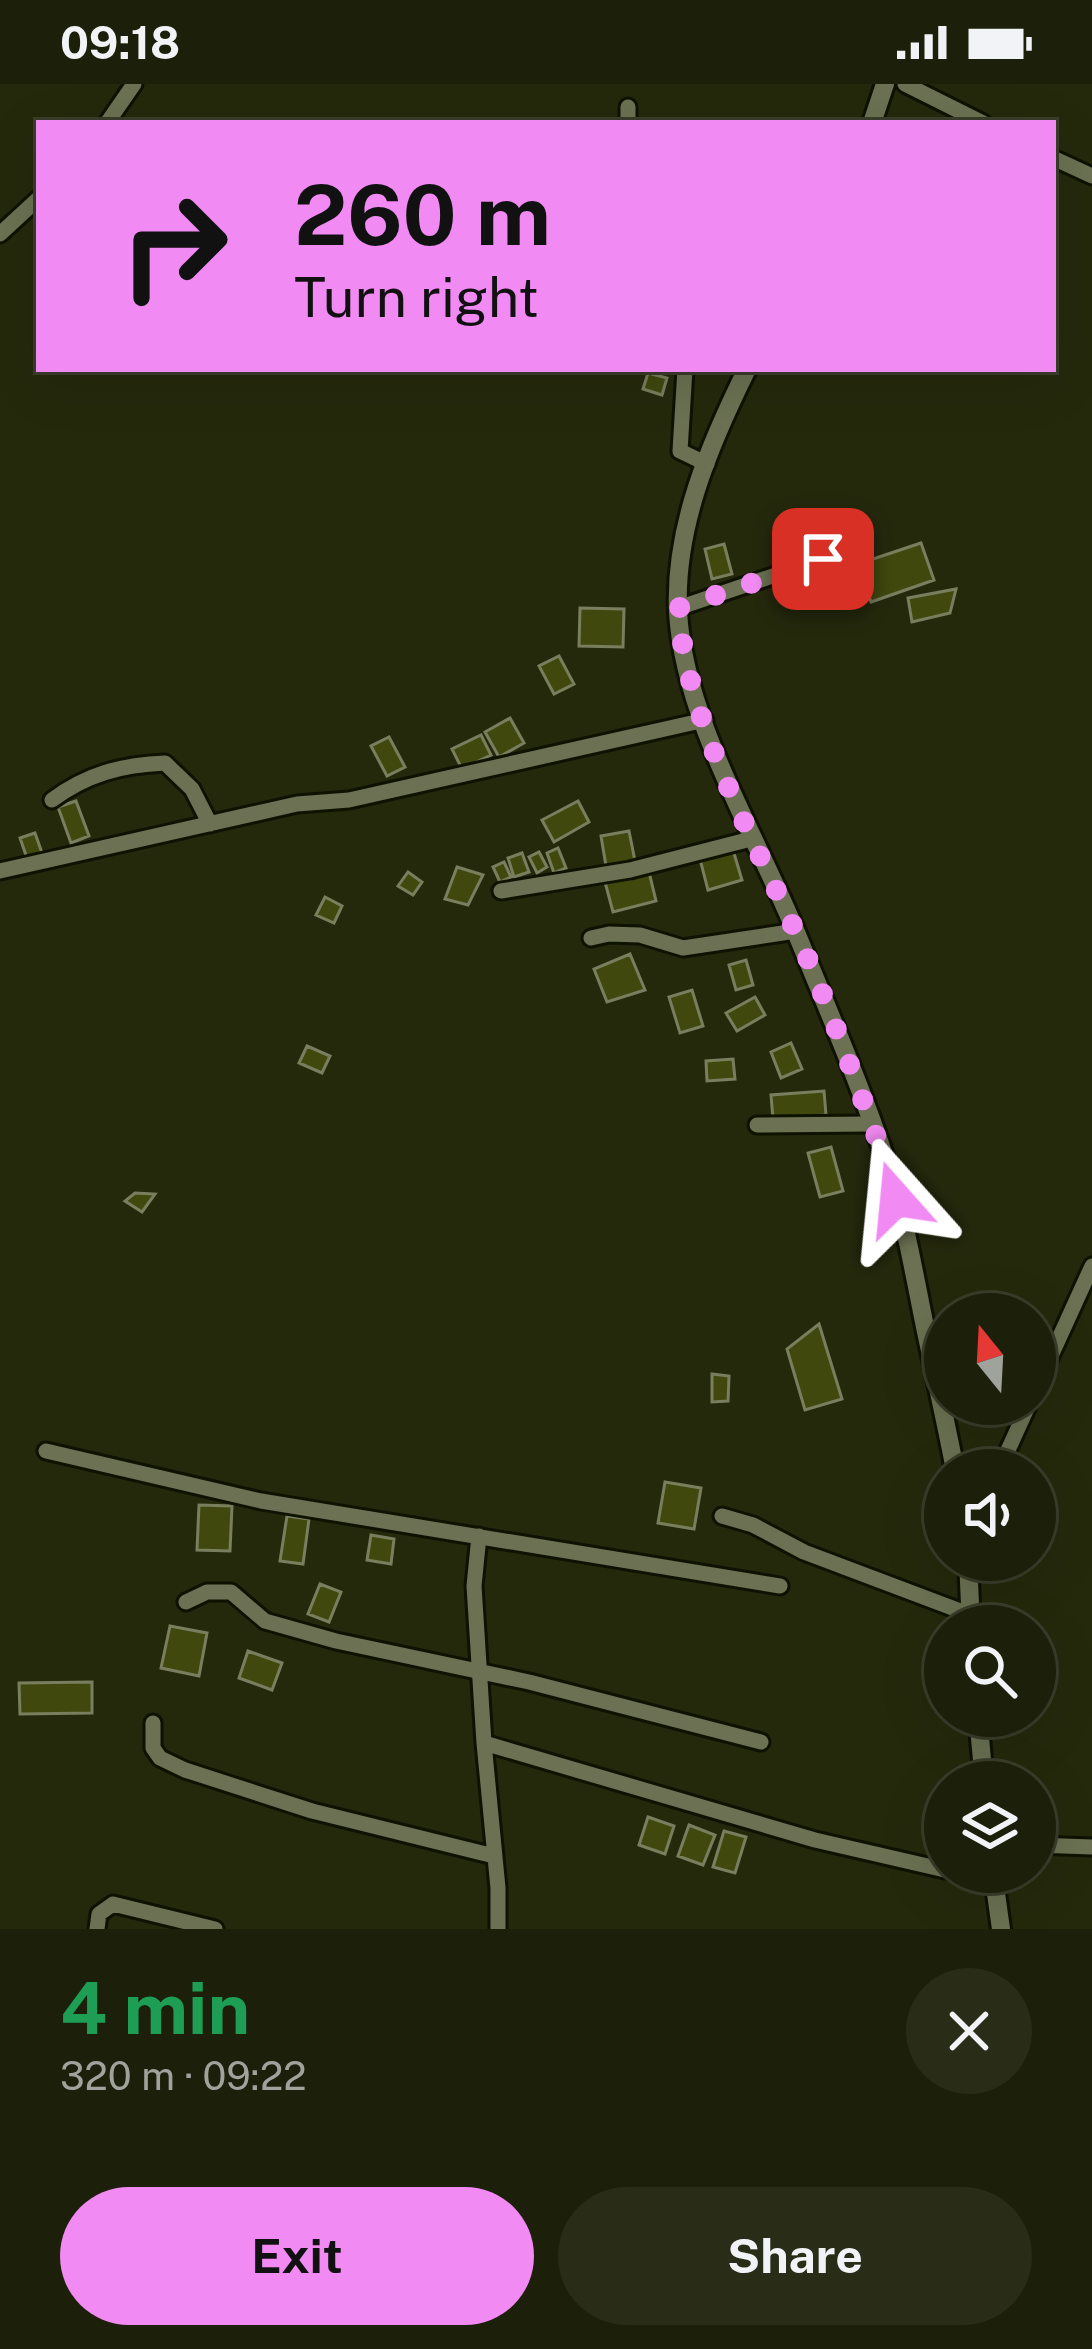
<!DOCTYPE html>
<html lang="en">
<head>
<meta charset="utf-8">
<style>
	:root { --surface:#1c1f09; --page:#292c17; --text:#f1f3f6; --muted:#a0a29c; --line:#3a3d2a; --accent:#f28af3 }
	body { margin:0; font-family:"Public Sans",sans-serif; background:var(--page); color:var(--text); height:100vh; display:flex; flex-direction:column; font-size:45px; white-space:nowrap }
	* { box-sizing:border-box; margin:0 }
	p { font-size:39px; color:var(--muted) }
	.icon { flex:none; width:66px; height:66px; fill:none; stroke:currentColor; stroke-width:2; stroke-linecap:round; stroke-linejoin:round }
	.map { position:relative; height:1845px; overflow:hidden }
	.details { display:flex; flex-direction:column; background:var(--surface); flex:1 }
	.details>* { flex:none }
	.top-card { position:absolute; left:36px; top:36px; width:1020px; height:252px; border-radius:0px; box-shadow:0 12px 48px #0002,0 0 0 3px var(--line); background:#f28af3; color:#111; overflow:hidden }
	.needle { width:78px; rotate:342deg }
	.fabs { position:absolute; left:924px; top:1209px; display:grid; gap:24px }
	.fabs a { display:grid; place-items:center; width:132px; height:132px; border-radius:50%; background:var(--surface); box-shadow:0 12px 48px #0002,0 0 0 3px var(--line); font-size:60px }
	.pin { position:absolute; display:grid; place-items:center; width:102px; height:102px; color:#fff; margin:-51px; border-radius:24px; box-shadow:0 6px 18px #0006 }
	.me { position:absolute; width:132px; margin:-66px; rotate:342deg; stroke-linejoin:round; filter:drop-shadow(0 0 9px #0008) }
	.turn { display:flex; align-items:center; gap:42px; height:252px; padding:0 60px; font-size:54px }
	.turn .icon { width:156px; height:156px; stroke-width:2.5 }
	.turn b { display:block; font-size:84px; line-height:102px }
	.round { display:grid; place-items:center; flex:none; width:126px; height:126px; border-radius:63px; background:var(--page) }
	.headline { display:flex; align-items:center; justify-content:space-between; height:204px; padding:0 60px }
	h1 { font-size:72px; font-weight:700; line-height:90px; color:#1e9e55 }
	.primary-button { display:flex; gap:24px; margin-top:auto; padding:24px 60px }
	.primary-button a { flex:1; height:138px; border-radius:72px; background:var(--accent); color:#111; font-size:48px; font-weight:700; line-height:138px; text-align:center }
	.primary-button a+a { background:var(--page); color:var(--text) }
	.status { display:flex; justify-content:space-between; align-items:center; height:84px; padding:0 60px; background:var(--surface); direction:ltr }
	.status svg { height:33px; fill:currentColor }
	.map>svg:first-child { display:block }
</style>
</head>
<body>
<div class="status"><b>09:18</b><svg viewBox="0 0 49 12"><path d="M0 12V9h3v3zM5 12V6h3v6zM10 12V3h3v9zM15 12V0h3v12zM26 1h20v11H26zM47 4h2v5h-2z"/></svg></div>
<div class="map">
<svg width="1092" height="1845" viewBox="0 0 1092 1845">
	<rect width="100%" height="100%" fill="#25290c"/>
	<path fill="#40480e" stroke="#787e5e" stroke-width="3" d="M 648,289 L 667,294 L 662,311 L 643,305 Z
		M 921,459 L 934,496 L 871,518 L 858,480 Z
		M 724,460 L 732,490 L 712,495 L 705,465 Z
		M 956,505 L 950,529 L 912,538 L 908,514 Z
		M 580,524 L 624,525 L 623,563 L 579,562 Z
		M 559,572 L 574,600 L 554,610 L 539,582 Z
		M 510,634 L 524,659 L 499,673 L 485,648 Z
		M 481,651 L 491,671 L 462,685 L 452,665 Z
		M 389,653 L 405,683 L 387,692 L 371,662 Z
		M 76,717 L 89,752 L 71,759 L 58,723 Z
		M 578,717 L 589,738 L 554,758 L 542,736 Z
		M 629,747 L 635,777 L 606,782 L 601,752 Z
		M 35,749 L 42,769 L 27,774 L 20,754 Z
		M 558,764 L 566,784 L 554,789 L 547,769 Z
		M 733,766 L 742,796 L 708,806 L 700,775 Z
		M 539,768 L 547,783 L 537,789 L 529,773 Z
		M 522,769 L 529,788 L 514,793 L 508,774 Z
		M 504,778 L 511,793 L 500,798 L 493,783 Z
		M 457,783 L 483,791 L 468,821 L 445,815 Z
		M 408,788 L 422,798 L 413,811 L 398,802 Z
		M 649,788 L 656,817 L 613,828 L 605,798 Z
		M 325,813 L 342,822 L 334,839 L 316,831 Z
		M 630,870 L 645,906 L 607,918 L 594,885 Z
		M 746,876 L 753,901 L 736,906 L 729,881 Z
		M 692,906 L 703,942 L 680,949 L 669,913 Z
		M 755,913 L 765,931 L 737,947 L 726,929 Z
		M 791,959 L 802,985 L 781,994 L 771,968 Z
		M 307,962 L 330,972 L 322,989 L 299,979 Z
		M 733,975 L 735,995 L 707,997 L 706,977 Z
		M 824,1007 L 826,1031 L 773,1035 L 771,1011 Z
		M 831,1063 L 843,1107 L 820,1113 L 808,1069 Z
		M 135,1109 L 155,1110 L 142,1128 L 125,1117 Z
		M 819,1240 L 842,1315 L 805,1326 L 787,1265 Z
		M 712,1290 L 729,1292 L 728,1317 L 712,1318 Z
		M 665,1398 L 701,1404 L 694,1445 L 658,1439 Z
		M 199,1421 L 232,1422 L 230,1467 L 197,1466 Z
		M 287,1432 L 309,1435 L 303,1480 L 280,1477 Z
		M 371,1451 L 394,1455 L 391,1480 L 367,1476 Z
		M 320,1500 L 341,1508 L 329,1538 L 308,1530 Z
		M 170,1542 L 207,1549 L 199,1592 L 161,1584 Z
		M 248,1567 L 282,1579 L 272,1606 L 239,1594 Z
		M 92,1598 L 92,1629 L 20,1630 L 19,1599 Z
		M 648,1733 L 674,1742 L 665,1770 L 639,1761 Z
		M 689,1741 L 715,1751 L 703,1781 L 678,1772 Z
		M 724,1747 L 746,1753 L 735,1789 L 713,1783 Z"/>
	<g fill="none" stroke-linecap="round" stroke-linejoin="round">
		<defs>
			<path id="minor" d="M 905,0 L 983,39
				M 628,23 L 628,39
				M 107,39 L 134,0
				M 1053,74 L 1092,92
				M 0,150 L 39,114
				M 685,285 L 680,367 L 707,380
				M 678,524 L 823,475
				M 52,716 C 87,690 121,681 165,679 L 192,705 L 210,740
				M 0,787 L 297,720 L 349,716 L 705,636
				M 501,807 L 630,786 L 751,755
				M 591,854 L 609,850 L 640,851 L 683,864 L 796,847
				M 757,1041 L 870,1040
				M 1035,1307 L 1092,1182
				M 46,1367 L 261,1417 L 780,1502
				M 999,1386 L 1029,1320
				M 722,1432 L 753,1441 L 804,1468 L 971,1531
				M 479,1452 L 474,1502 L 484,1659 L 498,1804 L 498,1845
				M 186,1518 L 207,1508 L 231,1508 L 265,1537 L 336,1557 L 529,1598 L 761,1658
				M 153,1639 L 153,1664 L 160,1674 L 185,1686 L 312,1727 L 494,1772
				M 484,1659 L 815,1756 L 945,1786
				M 1035,1761 L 1092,1763
				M 953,1788 L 994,1797
				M 97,1845 L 99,1830 L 113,1820 L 215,1845"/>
			<path id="tertiary" d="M 872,39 L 885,0
				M 747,285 C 710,360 674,443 678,528 C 684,636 758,754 798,853 C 829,928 862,1005 888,1083 C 905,1135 914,1189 925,1243 C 935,1291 946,1338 955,1386
				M 968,1476 L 971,1542
				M 978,1632 L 984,1698
				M 993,1788 L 1001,1845"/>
		</defs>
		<use href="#minor" stroke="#0e1200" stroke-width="21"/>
		<use href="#tertiary" stroke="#0e1200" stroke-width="24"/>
		<use href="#minor" stroke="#6b7152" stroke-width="15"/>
		<use href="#tertiary" stroke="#6b7152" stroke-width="18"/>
	</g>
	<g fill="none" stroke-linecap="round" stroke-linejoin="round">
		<path stroke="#f28af3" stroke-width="21" stroke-dasharray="0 37.8" d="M 823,475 L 678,524 C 687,636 748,743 794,844 C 830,921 858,1005 888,1084 L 896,1115"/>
	</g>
</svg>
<div class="fabs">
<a><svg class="needle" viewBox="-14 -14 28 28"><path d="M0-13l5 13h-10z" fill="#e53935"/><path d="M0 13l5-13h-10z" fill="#a0a29c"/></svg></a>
<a><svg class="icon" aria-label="sound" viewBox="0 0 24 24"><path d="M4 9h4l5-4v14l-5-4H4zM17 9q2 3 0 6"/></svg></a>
<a><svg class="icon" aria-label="search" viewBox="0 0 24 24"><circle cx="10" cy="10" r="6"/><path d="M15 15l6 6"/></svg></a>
<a><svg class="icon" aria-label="layers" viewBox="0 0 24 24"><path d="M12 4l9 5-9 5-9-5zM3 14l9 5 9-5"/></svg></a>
</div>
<div class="pin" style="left:823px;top:475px;background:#d93025"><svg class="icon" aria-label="arrive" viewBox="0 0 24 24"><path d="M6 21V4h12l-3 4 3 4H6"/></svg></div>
<svg class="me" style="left:896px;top:1115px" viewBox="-20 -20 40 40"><path d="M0-17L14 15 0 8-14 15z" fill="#f28af3" stroke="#fff" stroke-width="4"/></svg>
<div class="top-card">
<div class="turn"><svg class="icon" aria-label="right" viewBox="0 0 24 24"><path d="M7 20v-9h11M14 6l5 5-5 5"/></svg><div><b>260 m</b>Turn right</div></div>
</div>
</div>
<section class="details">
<div class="headline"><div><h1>4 min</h1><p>320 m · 09:22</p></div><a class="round"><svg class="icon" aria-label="close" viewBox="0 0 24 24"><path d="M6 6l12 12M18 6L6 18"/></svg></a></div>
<div class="primary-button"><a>Exit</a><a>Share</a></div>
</section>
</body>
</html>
